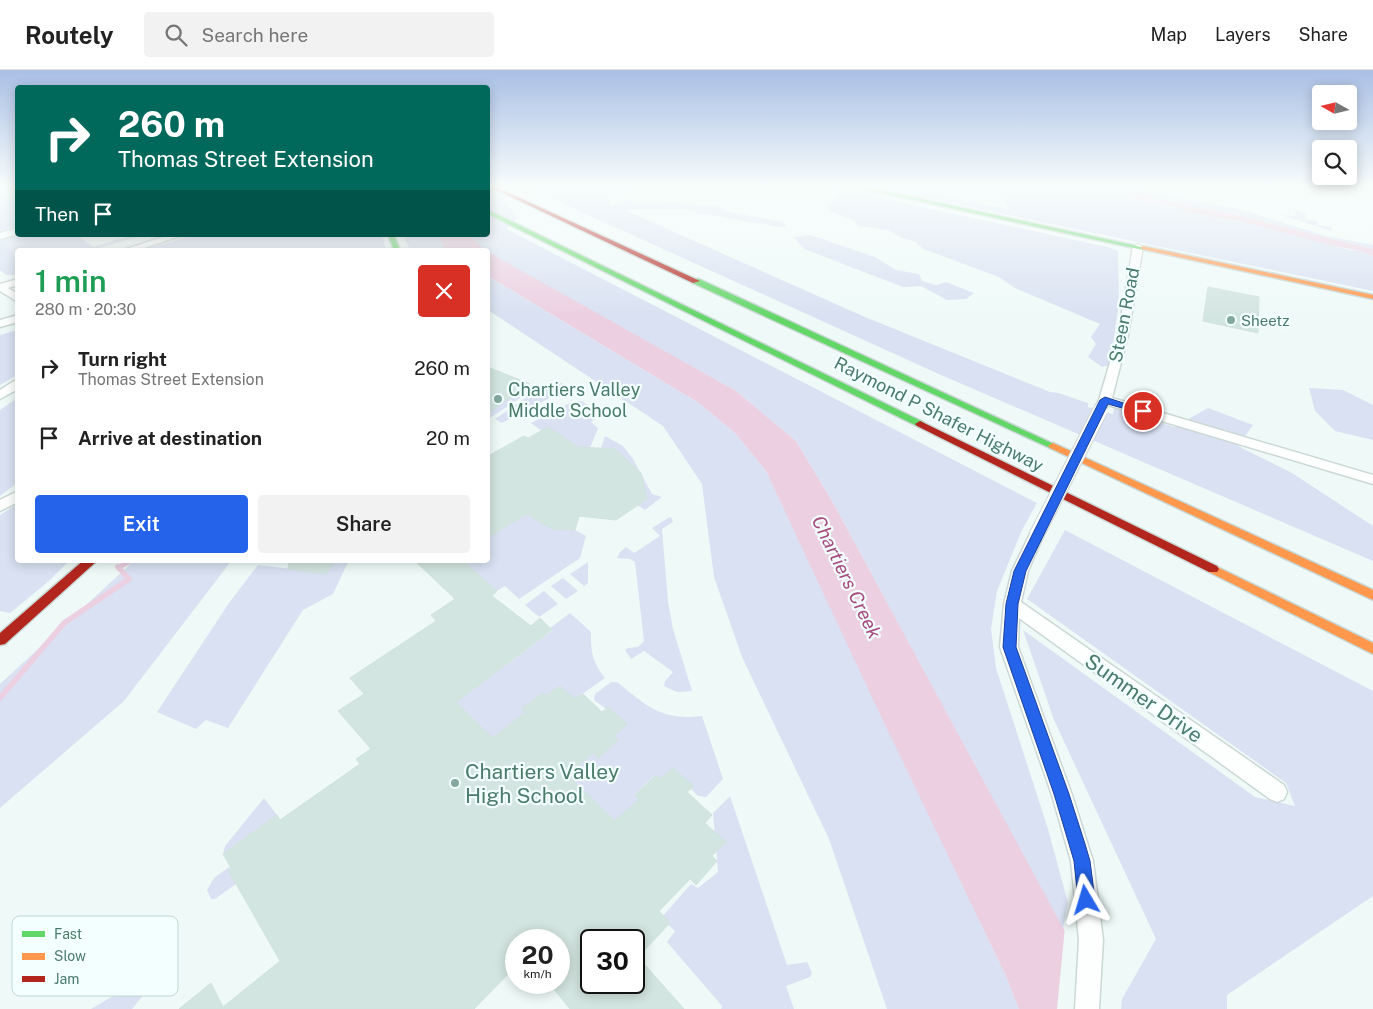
<!DOCTYPE html>
<html lang="en">
<head>
<meta charset="utf-8">
<style>
	:root { --surface:#fff; --page:#f2f2f2; --text:#222; --muted:#767676; --line:#e0e0e0; --accent:#2563eb }
	body { margin:0; font-family:"Public Sans",sans-serif; background:var(--page); color:var(--text); height:100vh; display:flex; flex-direction:column; font-size:19px; white-space:nowrap }
	* { box-sizing:border-box; margin:0 }
	p { font-size:16px; color:var(--muted) }
	.icon { flex:none; width:28px; height:28px; fill:none; stroke:currentColor; stroke-width:2; stroke-linecap:round; stroke-linejoin:round }
	.map { position:relative; flex:1; overflow:hidden }
	.drawer { position:absolute; left:15px; top:178px; width:475px; height:315px; display:flex; flex-direction:column; background:var(--surface); border-radius:5px; box-shadow:0 2px 12px #0003 }
	.drawer>* { flex:none }
	.banner { position:absolute; left:15px; top:15px; width:475px; height:152px; border-radius:5px; box-shadow:0 2px 12px #0003; background:#00695c; color:#fff; overflow:hidden }
	.needle { width:32px; rotate:278deg }
	.fabs { position:absolute; left:1312px; top:15px; display:grid; gap:10px }
	.fabs a { display:grid; place-items:center; width:45px; height:45px; border-radius:5px; background:var(--surface); box-shadow:0 2px 12px #0003; font-size:25px }
	.speed { position:absolute; left:505px; top:859px; display:flex; gap:10px; font-size:25px; font-weight:700; text-align:center }
	.speed>* { display:grid; place-content:center; width:65px; height:65px; border-radius:50%; background:var(--surface); box-shadow:0 2px 12px #0003; line-height:1 }
	.speed small { font-size:12px; font-weight:400 }
	.speed .limit { border:2px solid #111; border-radius:8px; background:#fff; color:#111 }
	.pin { position:absolute; display:grid; place-items:center; width:42px; height:42px; color:#fff; margin:-21px; border:2px solid #fff; border-radius:50%; box-shadow:0 1px 5px #0007 }
	.me { position:absolute; width:55px; margin:-28px; rotate:353deg; stroke-linejoin:round; filter:drop-shadow(0 0 4px #0008) }
	.turn { display:flex; align-items:center; gap:18px; height:105px; padding:0 20px; font-size:22px }
	.turn .icon { width:65px; height:65px; stroke-width:2.5 }
	.turn b { display:block; font-size:35px; line-height:42px }
	.then { display:flex; align-items:center; height:48px; padding:0 20px; background:#0003; gap:10px; font-size:19px }
	.round { display:grid; place-items:center; flex:none; width:52px; height:52px; border-radius:5px; background:var(--page) }
	.head { display:flex; align-items:center; justify-content:space-between; height:85px; padding:0 20px }
	h1 { font-size:30px; font-weight:600; line-height:38px; color:#1e9e55 }
	.action { display:flex; gap:10px; margin-top:auto; padding:10px 20px }
	.action a { flex:1; height:58px; border-radius:5px; background:var(--accent); color:#fff; font-size:20px; font-weight:600; line-height:58px; text-align:center }
	.action a+a { background:var(--page); color:var(--text) }
	ul { padding:0; list-style:none }
	li { display:flex; align-items:center; gap:15px; height:70px; padding:0 20px }
	li div { flex:1 }
	li b { display:block; font-size:19px }
	li em { font-style:normal }
	header { display:flex; align-items:center; gap:30px; box-sizing:border-box; height:70px; padding:0 25px; background:var(--surface); border-bottom:1px solid var(--line) }
	header strong { font-size:24px }
	nav { display:flex; gap:28px; margin-inline-start:auto; font-size:18px }
	.search { width:350px; height:45px; background:var(--page); display:flex; align-items:center; gap:12px; box-sizing:border-box; padding:0 18px; border-radius:5px; color:var(--muted); font-size:19px }
	.map>svg:first-child { display:block }
</style>
</head>
<body>
<header>
<strong>Routely</strong>
<div class="search"><svg class="icon" aria-label="search" viewBox="0 0 24 24"><circle cx="10" cy="10" r="6"/><path d="M15 15l6 6"/></svg>Search here</div>
<nav><a>Map</a><a>Layers</a><a>Share</a></nav>
</header>
<div class="map">
<svg width="1373" height="939" viewBox="0 0 1373 939">
	<rect width="100%" height="100%" fill="#effaf8"/>
	<path fill="#d9e1f2" fill-rule="evenodd" d="M 0,116 L 17,116 L 17,156 L 0,161 Z
		M 488,116 L 510,116 L 503,128 L 517,148 L 506,159 L 1037,433 L 1022,460 L 997,521 L 991,559 L 996,598 L 1048,759 L 1068,833 L 1063,859 L 832,431 L 796,371 L 736,321 L 488,183 L 488,180 L 485,180 L 469,165 L 488,165 Z
		M 524,116 L 641,116 L 610,129 L 610,136 L 630,130 L 636,134 L 676,132 L 709,136 L 712,135 L 724,138 L 724,141 L 783,152 L 786,157 C 774,158 764,152 752,153 L 681,139 L 630,139 L 627,141 L 865,247 L 1050,322 L 1058,323 L 1088,333 L 1088,337 L 1113,344 L 1114,338 L 1174,357 L 1208,338 L 1253,355 L 1238,376 L 1292,403 L 1373,456 L 1373,491 L 941,305 Z
		M 869,116 L 1100,116 L 1110,118 L 1139,131 L 1161,133 L 1200,145 L 1240,151 L 1350,180 L 1360,181 L 1373,186 L 1373,221 ZM 949,121 L 975,126 L 978,123 L 1001,125 L 1009,139 L 942,126 Z
		M 1122,116 L 1133,116 L 1157,124 L 1239,139 L 1326,166 L 1373,175 L 1373,179 L 1228,143 L 1169,132 Z
		M 834,118 L 1107,177 L 1118,181 L 1119,232 L 1110,295 L 1102,297 L 1088,287 L 1096,274 L 1091,267 L 1100,254 L 1015,218 L 999,207 L 923,179 L 916,172 L 900,167 L 888,160 L 859,156 L 851,149 L 830,141 L 828,136 L 838,125 L 830,122 Z
		M 1295,139 L 1305,143 L 1305,149 L 1317,151 L 1318,155 L 1331,157 L 1332,161 L 1281,145 L 1296,146 Z
		M 17,164 L 77,165 L 93,177 L 133,165 L 143,165 L 92,180 L 18,180 L 17,205 L 6,205 L 0,200 L 0,170 L 16,166 Z
		M 194,165 L 382,165 L 386,180 L 142,180 Z
		M 403,165 L 437,165 L 446,180 L 410,180 Z
		M 810,165 L 875,187 L 896,200 L 919,204 L 922,211 L 936,215 L 946,212 L 974,223 L 966,229 L 947,230 L 921,216 L 903,217 L 804,179 L 794,167 Z
		M 488,206 L 699,333 L 735,363 L 766,401 L 1005,904 L 1019,939 L 887,939 L 829,769 L 742,587 L 714,507 L 702,414 L 663,356 L 488,240 Z
		M 17,260 L 17,305 L 0,315 L 0,265 Z
		M 562,313 L 565,318 L 559,323 L 502,353 L 495,349 L 540,318 Z
		M 529,315 L 534,316 L 532,320 L 490,348 L 488,347 L 488,343 Z
		M 1309,318 L 1343,320 L 1373,335 L 1373,370 L 1335,361 L 1315,341 Z
		M 17,328 L 17,413 L 0,426 L 0,340 Z
		M 574,331 L 582,331 L 599,346 L 591,352 L 598,358 L 590,378 L 578,377 L 548,357 L 542,361 L 531,353 Z
		M 605,366 L 623,376 L 633,389 L 652,424 L 662,427 L 645,440 L 637,435 L 647,429 L 641,403 L 615,379 L 601,378 Z
		M 17,434 L 18,490 L 70,490 L 49,511 L 10,543 L 0,541 L 0,445 Z
		M 527,444 L 552,459 L 575,460 L 586,466 L 580,488 L 519,529 L 505,516 L 497,521 L 462,490 L 488,490 L 488,467 Z
		M 671,447 L 673,452 L 662,459 L 668,532 L 673,559 L 692,621 L 677,622 L 664,616 L 665,611 L 673,602 L 644,581 L 631,589 L 625,580 L 628,578 L 638,577 L 644,571 L 635,492 L 630,489 L 617,488 L 620,482 L 626,477 L 634,483 L 660,466 L 652,458 L 668,448 Z
		M 1065,460 L 1373,621 L 1373,826 L 1227,925 L 1227,939 L 1121,939 L 1122,929 L 1156,869 L 1054,650 L 1023,560 L 1255,727 L 1295,736 L 1286,713 L 1027,529 Z
		M 135,490 L 232,490 L 124,631 L 0,738 L 0,614 Z
		M 336,490 L 349,490 L 333,524 L 303,540 L 228,658 L 206,650 L 196,659 L 157,642 L 229,533 L 258,495 L 326,503 Z
		M 588,492 L 588,513 L 584,516 L 570,504 Z
		M 563,508 L 578,521 L 566,529 L 551,516 Z
		M 544,521 L 558,534 L 539,547 L 525,535 Z
		M 570,543 L 591,562 C 591,583 592,591 605,608 L 575,629 L 560,616 L 546,626 L 543,623 L 523,639 L 526,642 L 493,668 L 456,632 L 552,561 L 550,558 Z
		M 611,612 L 617,612 C 647,636 661,651 702,646 L 723,709 L 706,727 L 698,726 L 691,719 L 694,716 L 673,698 L 660,709 L 655,705 L 635,724 L 639,729 L 615,751 L 573,729 L 584,720 L 568,705 L 627,654 L 594,630 L 595,624 Z
		M 730,726 L 787,895 L 807,892 L 812,903 L 810,907 L 786,916 L 794,939 L 721,939 L 722,936 L 667,872 L 675,861 L 661,848 L 691,814 L 698,818 L 718,802 L 713,743 Z
		M 264,728 L 277,745 L 223,784 L 225,776 Z
		M 230,796 L 228,800 L 236,814 L 215,829 L 211,829 L 207,820 L 214,808 Z
		M 158,885 L 168,885 L 169,894 L 132,939 L 91,939 L 130,916 Z"/>
	<path fill="#eccfe1" d="M 1100,116 L 1122,116 L 1169,132 L 1228,143 L 1373,179 L 1373,186 L 1360,181 L 1330,175 L 1240,151 L 1200,145 L 1161,133 L 1139,131 L 1110,118 Z
		M 437,165 L 469,165 L 485,180 L 446,180 Z
		M 488,182 L 736,321 L 796,371 L 832,431 L 1107,939 L 1019,939 L 1005,904 L 878,640 L 766,401 L 735,363 L 699,333 L 488,206 Z"/>
	<path fill="#effaf8" d="M 1065,857 L 1109,938 L 1110,939 L 1057,939 Z"/>
	<g fill="none" stroke-linecap="round" stroke-linejoin="round">
		<path stroke="#eccfe1" stroke-width="4.5" d="M 118,498 L 132,490"/>
		<path stroke="#eccfe1" stroke-width="5.5" d="M 0,628 L 64,553 L 129,509 L 118,497"/>
	</g>
	<path fill="#d3e5e0" stroke="#d1e3de" fill-rule="evenodd" d="M 1208,217 L 1259,227 L 1258,263 L 1203,251 Z
		M 488,297 L 530,314 L 488,343 Z
		M 548,357 L 578,377 L 615,379 L 641,403 L 647,429 L 616,450 L 579,446 L 575,460 L 552,459 L 527,444 L 488,467 L 488,386 L 524,366 L 528,368 Z
		M 289,490 L 336,490 L 326,504 L 288,499 Z
		M 414,490 L 462,490 L 497,521 L 492,526 L 531,556 L 540,548 L 552,560 L 456,632 L 493,668 L 526,642 L 522,639 L 543,623 L 546,626 L 560,616 L 575,629 L 583,624 L 602,642 L 608,637 L 627,654 L 614,666 L 618,670 L 598,688 L 593,683 L 568,705 L 615,751 L 639,729 L 635,725 L 656,705 L 660,709 L 673,698 L 694,716 L 687,722 L 712,745 L 705,753 L 726,772 L 712,786 L 717,791 L 696,815 L 690,809 L 659,841 L 670,853 L 638,887 L 684,939 L 570,939 L 548,912 L 559,912 L 559,870 L 516,870 L 516,896 L 474,939 L 179,939 L 211,913 L 223,937 L 280,891 L 228,800 L 231,798 L 223,784 L 277,745 L 280,750 L 360,694 L 356,689 L 371,679 L 338,641 L 364,624 L 350,608 L 436,551 L 431,545 L 455,529 ZM 591,870 L 634,870 L 634,912 L 591,912 Z"/>
	<g fill="none" stroke-linecap="round" stroke-linejoin="round">
		<defs>
			<path id="street" d="M 18,158 L 18,164 L 0,169 L 0,163 Z
				M 169,165 L 183,165 L 138,180 L 123,180 Z
				M 1138,174 L 1143,177 L 1128,265 L 1112,328 L 1373,405 L 1373,414 L 1108,335 L 1104,342 L 1096,342 L 1094,339 L 1099,330 L 1118,265 L 1133,177 Z
				M 18,209 L 18,215 L 8,218 L 18,224 L 18,232 L 0,221 L 0,214 Z
				M 18,245 L 18,252 L 0,257 L 0,250 Z
				M 14,311 L 18,311 L 18,319 L 0,329 L 0,320 Z
				M 18,421 L 18,432 L 0,441 L 0,430 Z
				M 1037,459 L 1042,460 L 1044,464 L 1028,501 L 1021,532 L 1284,715 L 1287,722 L 1284,729 L 1277,732 L 1270,729 L 1019,548 L 1018,577 L 1072,725 L 1093,791 L 1103,870 L 1099,939 L 1075,939 L 1079,870 L 1071,791 L 1052,725 L 1000,577 L 1004,534 L 1012,501 L 1030,464 L 1032,460 Z"/>
			<path id="fast" d="M 850,116 L 863,116 L 1146,178 L 1143,180 Z
				M 488,140 L 923,352 L 925,354 L 920,357 L 917,356 L 488,144 Z
				M 388,165 L 394,165 L 400,180 L 394,180 Z
				M 693,209 L 699,209 L 1058,376 L 1056,378 L 1050,378 L 693,213 Z"/>
			<path id="slow" d="M 1143,176 L 1373,225 L 1373,229 L 1141,179 L 1141,177 Z
				M 1053,373 L 1373,520 L 1373,530 L 1050,378 L 1048,376 Z
				M 1213,495 L 1373,573 L 1373,584 L 1209,502 L 1207,499 L 1209,496 Z"/>
			<path id="jam" d="M 488,116 L 494,116 L 700,211 L 693,213 Z
				M 920,351 L 1217,496 L 1219,499 L 1217,502 L 1209,502 L 917,356 L 915,354 Z
				M 84,490 L 98,490 L 5,574 L 0,575 L 0,563 Z"/>
		</defs>
		<use href="#street" stroke="#ccd8d5" stroke-width="3"/>
		<use href="#fast" stroke="#c8d7d3" stroke-width="3"/>
		<use href="#slow" stroke="#c8d7d3" stroke-width="3"/>
		<use href="#jam" stroke="#c8d7d3" stroke-width="3"/>
		<use href="#street" fill="#fdfefe" fill-rule="evenodd"/>
		<use href="#fast" fill="#63d668" fill-rule="evenodd"/>
		<use href="#slow" fill="#ff974d" fill-rule="evenodd"/>
		<use href="#jam" fill="#b3261e" fill-rule="evenodd"/>
		<defs>
			<path id="street-bridge" d="M 1037,464 L 1100,341"/>
		</defs>
		<use href="#street-bridge" stroke="#ccd8d5" stroke-width="16" stroke-linecap="butt"/>
		<use href="#street-bridge" stroke="#fdfefe" stroke-width="14"/>
	</g>
	<linearGradient id="sky" x2="0" y2="1"><stop stop-color="#a9bfe5"/><stop offset="0.47" stop-color="#f8fdfc"/><stop offset="1" stop-color="#f8fdfc" stop-opacity="0"/></linearGradient>
	<rect width="1373" height="248" fill="url(#sky)"/>
	<path fill="#2563eb" stroke="#184099" d="M 1105,327 L 1148,341 L 1143,344 L 1108,334 L 1026,501 L 1018,534 L 1016,577 L 1069,724 L 1085,774 L 1090,791 L 1095,830 L 1092,836 L 1086,839 L 1080,836 L 1078,830 L 1074,791 L 1069,774 L 1054,724 L 1003,577 L 1006,534 L 1014,501 L 1100,330 Z"/>
	<g fill="#84a89c" stroke="#f3fffe" stroke-width="2">
		<circle cx="1231" cy="250" r="5"/>
		<circle cx="498" cy="329" r="5"/>
		<circle cx="455" cy="713" r="5"/>
	</g>
	<g text-anchor="middle" dominant-baseline="central" stroke-width="4.5" stroke-linejoin="round" paint-order="stroke">
		<g font-size="15" fill="#4b7c6a" stroke="#f3fffe" text-anchor="start">
			<text x="1241" y="250">Sheetz</text>
		</g>
		<g font-size="18" fill="#4b7c6a" stroke="#f3fffe">
			<text transform="translate(1124 245) rotate(-79)">Steen Road</text>
			<text transform="translate(939 344) rotate(27)">Raymond P Shafer Highway</text>
		</g>
		<g font-size="18" fill="#4b7c6a" stroke="#f3fffe" text-anchor="start">
			<text x="508" y="319">Chartiers Valley<tspan x="508" dy="21">Middle School</tspan></text>
		</g>
		<g font-size="19" font-style="italic" fill="#a74b7e" stroke="#f3fffe">
			<text transform="translate(847 507) rotate(64)">Chartiers Creek</text>
		</g>
		<g font-size="21" fill="#4b7c6a" stroke="#f3fffe">
			<text transform="translate(1144 628) rotate(35)">Summer Drive</text>
		</g>
		<g font-size="21" fill="#4b7c6a" stroke="#f3fffe" text-anchor="start">
			<text x="465" y="701">Chartiers Valley<tspan x="465" dy="24">High School</tspan></text>
		</g>
	</g>
	<rect x="12" y="846" width="166" height="80" rx="8" fill="#f3fffe" stroke="#c1d8d2" stroke-width="1"/>
	<rect x="22" y="861" width="23" height="6" fill="#63d668"/>
	<rect x="22" y="883" width="23" height="7" fill="#ff974d"/>
	<rect x="22" y="906" width="23" height="6" fill="#b3261e"/>
	<g font-size="14" fill="#4b7c6a">
		<text x="54" y="869">Fast</text>
		<text x="54" y="891">Slow</text>
		<text x="54" y="914">Jam</text>
	</g>
</svg>
<div class="fabs">
<a><svg class="needle" viewBox="-14 -14 28 28"><path d="M0-13l5 13h-10z" fill="#e53935"/><path d="M0 13l5-13h-10z" fill="#767676"/></svg></a>
<a><svg class="icon" aria-label="search" viewBox="0 0 24 24"><circle cx="10" cy="10" r="6"/><path d="M15 15l6 6"/></svg></a>
</div>
<div class="speed"><div>20<small>km/h</small></div><div class="limit">30</div></div>
<div class="pin" style="left:1143px;top:341px;background:#d93025"><svg class="icon" aria-label="arrive" viewBox="0 0 24 24"><path d="M6 21V4h12l-3 4 3 4H6"/></svg></div>
<svg class="me" style="left:1086px;top:830px" viewBox="-20 -20 40 40"><path d="M0-17L14 15 0 8-14 15z" fill="#2563eb" stroke="#fff" stroke-width="4"/></svg>
<div class="banner">
<div class="turn"><svg class="icon" aria-label="right" viewBox="0 0 24 24"><path d="M7 20v-9h11M14 6l5 5-5 5"/></svg><div><b>260 m</b>Thomas Street Extension</div></div>
<div class="then">Then<svg class="icon" aria-label="arrive" viewBox="0 0 24 24"><path d="M6 21V4h12l-3 4 3 4H6"/></svg></div>
</div>
<section class="drawer">
<div class="head"><div><h1>1 min</h1><p>280 m · 20:30</p></div><a class="round" style="background:#d93025;color:#fff"><svg class="icon" aria-label="close" viewBox="0 0 24 24"><path d="M6 6l12 12M18 6L6 18"/></svg></a></div>
<ul>
<li><svg class="icon" aria-label="right" viewBox="0 0 24 24"><path d="M7 20v-9h11M14 6l5 5-5 5"/></svg><div><b>Turn right</b><p>Thomas Street Extension</p></div><em>260 m</em></li>
<li><svg class="icon" aria-label="arrive" viewBox="0 0 24 24"><path d="M6 21V4h12l-3 4 3 4H6"/></svg><div><b>Arrive at destination</b></div><em>20 m</em></li>
</ul>
<div class="action"><a>Exit</a><a>Share</a></div>
</section>
</div>
</body>
</html>
